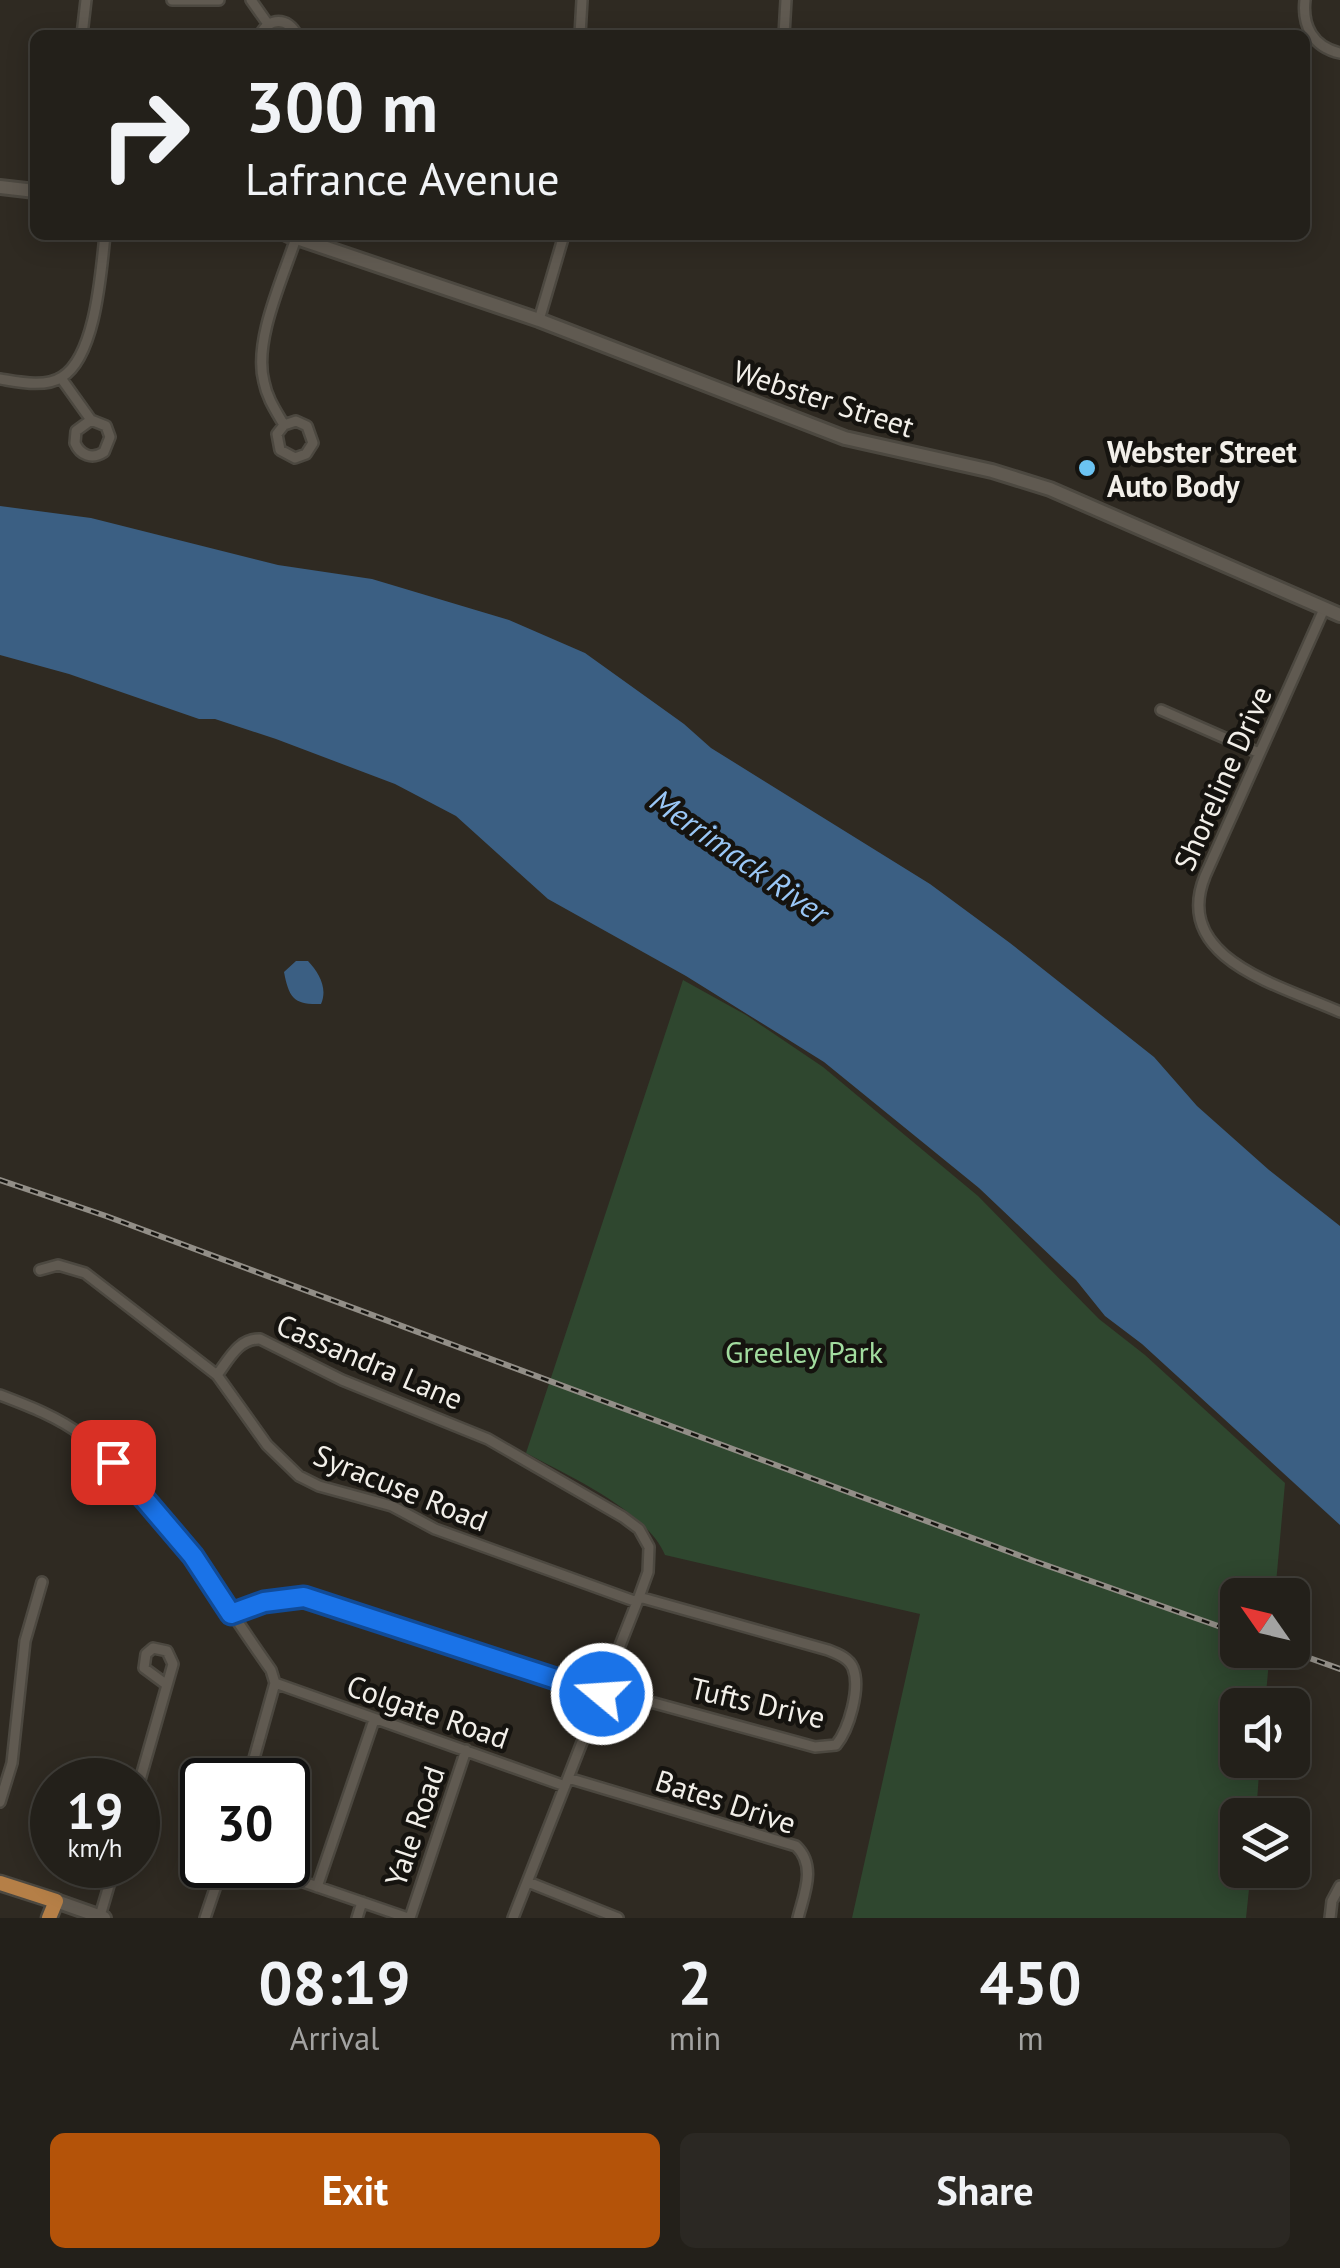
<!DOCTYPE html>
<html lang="en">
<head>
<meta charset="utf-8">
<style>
	:root { --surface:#23201a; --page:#2b2823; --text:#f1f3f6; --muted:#a3a3a2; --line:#403e39; --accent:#b45309 }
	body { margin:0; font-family:"PT Sans",sans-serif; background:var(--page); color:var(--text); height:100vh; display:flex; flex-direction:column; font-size:38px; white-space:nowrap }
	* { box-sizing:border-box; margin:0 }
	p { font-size:32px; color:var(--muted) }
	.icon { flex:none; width:55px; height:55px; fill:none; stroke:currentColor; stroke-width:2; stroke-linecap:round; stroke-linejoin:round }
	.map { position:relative; height:1918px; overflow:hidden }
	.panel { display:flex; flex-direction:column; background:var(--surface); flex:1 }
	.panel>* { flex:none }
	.guide { position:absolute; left:30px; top:30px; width:1280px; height:210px; border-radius:15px; box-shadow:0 5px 25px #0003,0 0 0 2px var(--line); background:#23201a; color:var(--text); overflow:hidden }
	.needle { width:65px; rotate:304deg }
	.buttons { position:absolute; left:1220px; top:1578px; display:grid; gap:20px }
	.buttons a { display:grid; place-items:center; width:90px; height:90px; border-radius:15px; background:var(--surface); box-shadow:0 5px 25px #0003,0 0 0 2px var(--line); font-size:50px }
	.speed { position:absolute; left:30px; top:1758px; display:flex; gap:20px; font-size:50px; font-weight:700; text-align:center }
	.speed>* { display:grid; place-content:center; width:130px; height:130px; border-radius:50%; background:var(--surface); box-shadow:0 5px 25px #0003,0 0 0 2px var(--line); line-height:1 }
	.speed small { font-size:25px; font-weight:400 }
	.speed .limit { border:5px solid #111; border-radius:15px; background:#fff; color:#111 }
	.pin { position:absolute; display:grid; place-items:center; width:85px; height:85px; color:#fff; margin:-42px; border-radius:20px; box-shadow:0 5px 15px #0006 }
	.me { position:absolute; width:110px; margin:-55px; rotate:288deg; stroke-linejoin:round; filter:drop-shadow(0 0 8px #0008) }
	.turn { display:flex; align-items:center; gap:35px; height:210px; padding:0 50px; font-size:45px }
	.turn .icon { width:130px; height:130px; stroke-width:2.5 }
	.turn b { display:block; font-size:70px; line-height:85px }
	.eta { display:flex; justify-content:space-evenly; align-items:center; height:170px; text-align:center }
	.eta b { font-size:60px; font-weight:600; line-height:70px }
	.cta { display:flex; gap:20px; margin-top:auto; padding:20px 50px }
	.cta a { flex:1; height:115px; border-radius:15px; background:var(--accent); color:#fff; font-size:40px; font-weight:600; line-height:115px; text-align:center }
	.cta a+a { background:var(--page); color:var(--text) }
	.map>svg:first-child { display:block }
</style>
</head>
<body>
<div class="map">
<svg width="1340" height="1918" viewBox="0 0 1340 1918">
	<rect width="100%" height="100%" fill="#2f2a22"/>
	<path fill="#2f472f" d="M 683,980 L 746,1015 L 823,1067 L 978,1196 L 1099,1319 L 1145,1355 L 1285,1483 L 1275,1595 L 1238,1595 L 1238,1650 L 1270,1650 L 1265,1705 L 1238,1705 L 1238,1760 L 1260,1760 L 1256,1815 L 1238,1815 L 1238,1870 L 1251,1870 L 1246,1918 L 852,1918 L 920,1614 L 665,1555 C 647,1511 567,1475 526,1453 Z"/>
	<path fill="#3b5f83" d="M 0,506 L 91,518 L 278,565 L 372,579 L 509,620 L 585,653 L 684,724 L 711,748 L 930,884 L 1010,943 L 1154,1057 L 1197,1106 L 1269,1170 L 1340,1226 L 1340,1525 L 1142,1344 L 1105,1316 L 1076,1280 L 979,1188 L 824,1062 L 686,976 L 548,899 L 456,816 L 395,784 L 276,739 L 215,719 L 199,719 L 69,674 L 0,655 Z
		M 296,961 L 308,961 C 319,973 328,988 321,1004 C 294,1005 289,998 284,972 Z"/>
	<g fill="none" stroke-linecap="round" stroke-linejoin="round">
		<defs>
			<path id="street" d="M 172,0 L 219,0
				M 251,0 L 268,24
				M 1305,0 C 1302,26 1313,47 1340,53
				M 82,35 L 86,0
				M 260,35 C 269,17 288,17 297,35
				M 580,35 L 582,0
				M 784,35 L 786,0
				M 539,320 L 564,235
				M 61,378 L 91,420 L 76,431 L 75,443 C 80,455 92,460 104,452 L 110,437 L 106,426 L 91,420
				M 0,379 C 19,382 45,388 62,377 C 96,356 101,271 105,235
				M 284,425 L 296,421 L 307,426 L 313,443 L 306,454 L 295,458 L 280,450 L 277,434 L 284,425 C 276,411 267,398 264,382 C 253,341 283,278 296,238
				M 1324,609 L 1205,876 C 1171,960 1283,986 1340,1012
				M 1161,710 L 1259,753
				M 40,1270 L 58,1265 L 85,1273 L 217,1375 L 267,1445 L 299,1476 L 319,1486 L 392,1506 L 435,1529 L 637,1602
				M 217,1375 C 229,1359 239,1338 260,1339 L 342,1380 L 488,1439 L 623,1517 L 639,1529 L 649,1547 L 648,1572 L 639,1597 L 513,1918
				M 0,1395 C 29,1406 58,1417 83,1436 C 157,1490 218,1596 271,1670 L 275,1683
				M 231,1614 L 264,1602 L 304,1597 L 602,1693
				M 275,1683 L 565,1786
				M 603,1689 L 815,1747 L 836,1745 C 849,1729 861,1688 853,1668 C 849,1658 838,1654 828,1650 L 639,1597
				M 568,1778 L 796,1846 C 817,1866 804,1894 798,1918
				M 248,1780 L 275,1683
				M 138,1787 L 173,1664 L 167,1651 L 153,1648 L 146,1654 L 144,1668 L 167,1685
				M 0,1802 L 12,1763 L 25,1641 L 42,1582
				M 254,1865 L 408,1918
				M 528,1882 L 618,1918
				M 317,1887 L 374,1720
				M 100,1916 L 115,1865
				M 205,1918 L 223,1865
				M 357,1918 L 362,1902
				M 410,1918 L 466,1750
				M 1330,1918 L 1332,1901 L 1340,1886"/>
			<path id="secondary" d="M 0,187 L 35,191
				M 288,235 L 539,320 L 845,438 L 992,471 L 1050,489 L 1340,615
				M 56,1901 L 104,1918"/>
			<path id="primary" d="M 0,1883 L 56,1901 L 49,1918"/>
		</defs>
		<use href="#street" stroke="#4c4840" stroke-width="14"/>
		<use href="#secondary" stroke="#4c4840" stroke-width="18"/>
		<use href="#primary" stroke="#4c4840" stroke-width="19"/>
		<use href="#street" stroke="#605a51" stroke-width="9"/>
		<use href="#secondary" stroke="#605a51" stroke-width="12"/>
		<use href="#primary" stroke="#b57f47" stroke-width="14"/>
		<defs>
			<path id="rail" d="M 0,1180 L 106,1216 L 1034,1561 L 1238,1633
				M 1287,1650 L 1340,1669"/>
		</defs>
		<use href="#rail" stroke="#928e87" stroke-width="6"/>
		<use href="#rail" stroke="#15130f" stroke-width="2.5" stroke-dasharray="8" stroke-linecap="butt"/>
	</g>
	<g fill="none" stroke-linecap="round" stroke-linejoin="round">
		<defs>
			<path id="route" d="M 113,1462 L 193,1556 L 231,1614 L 264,1602 L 304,1597 L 602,1694"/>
		</defs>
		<use href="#route" stroke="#114b97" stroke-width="25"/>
		<use href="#route" stroke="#1a73e8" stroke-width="18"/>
	</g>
	<circle fill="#6bc3f2" stroke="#15130f" stroke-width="4" cx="1087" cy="468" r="10"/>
	<g text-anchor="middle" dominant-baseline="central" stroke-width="9" stroke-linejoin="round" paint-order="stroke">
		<g font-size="30" fill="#f2efe9" stroke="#15130f">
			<text transform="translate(824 398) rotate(18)">Webster Street</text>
			<text transform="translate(1222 778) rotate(-66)">Shoreline Drive</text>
			<text transform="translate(370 1361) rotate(23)">Cassandra Lane</text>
			<text transform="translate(401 1487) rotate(22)">Syracuse Road</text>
			<text transform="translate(758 1702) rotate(13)">Tufts Drive</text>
			<text transform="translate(428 1711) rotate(19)">Colgate Road</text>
			<text transform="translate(726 1801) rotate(18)">Bates Drive</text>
			<text transform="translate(414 1826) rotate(-71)">Yale Road</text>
		</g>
		<g font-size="30" font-weight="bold" fill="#f2efe9" stroke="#15130f" text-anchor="start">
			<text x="1107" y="451">Webster Street<tspan x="1107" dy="34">Auto Body</tspan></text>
		</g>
		<g font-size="30" fill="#a2dc9f" stroke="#15130f">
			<text x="804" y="1351">Greeley Park</text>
		</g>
		<g font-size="32" font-style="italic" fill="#9ac7f6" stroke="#15130f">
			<text transform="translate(740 856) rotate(35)">Merrimack River</text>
		</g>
	</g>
</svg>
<div class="buttons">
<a><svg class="needle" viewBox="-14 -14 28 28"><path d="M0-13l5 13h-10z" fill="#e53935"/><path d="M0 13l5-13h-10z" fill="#a3a3a2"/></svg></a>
<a><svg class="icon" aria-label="sound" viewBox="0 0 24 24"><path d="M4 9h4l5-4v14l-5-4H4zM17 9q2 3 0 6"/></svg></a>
<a><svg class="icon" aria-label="layers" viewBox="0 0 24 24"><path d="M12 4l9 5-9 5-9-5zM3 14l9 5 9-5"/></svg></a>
</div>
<div class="speed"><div>19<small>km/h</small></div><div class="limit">30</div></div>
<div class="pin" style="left:113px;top:1462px;background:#d93025"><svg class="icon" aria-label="arrive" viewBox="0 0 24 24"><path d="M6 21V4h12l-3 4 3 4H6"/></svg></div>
<svg class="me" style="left:602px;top:1694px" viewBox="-20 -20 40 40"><circle r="17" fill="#1a73e8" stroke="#fff" stroke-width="3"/><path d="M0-11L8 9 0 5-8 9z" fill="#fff"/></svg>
<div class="guide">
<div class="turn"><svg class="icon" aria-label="right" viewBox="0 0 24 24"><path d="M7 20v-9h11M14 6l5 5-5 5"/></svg><div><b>300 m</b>Lafrance Avenue</div></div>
</div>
</div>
<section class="panel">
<div class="eta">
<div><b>08:19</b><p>Arrival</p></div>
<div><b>2</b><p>min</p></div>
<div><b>450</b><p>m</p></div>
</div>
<div class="cta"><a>Exit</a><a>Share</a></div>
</section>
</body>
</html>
